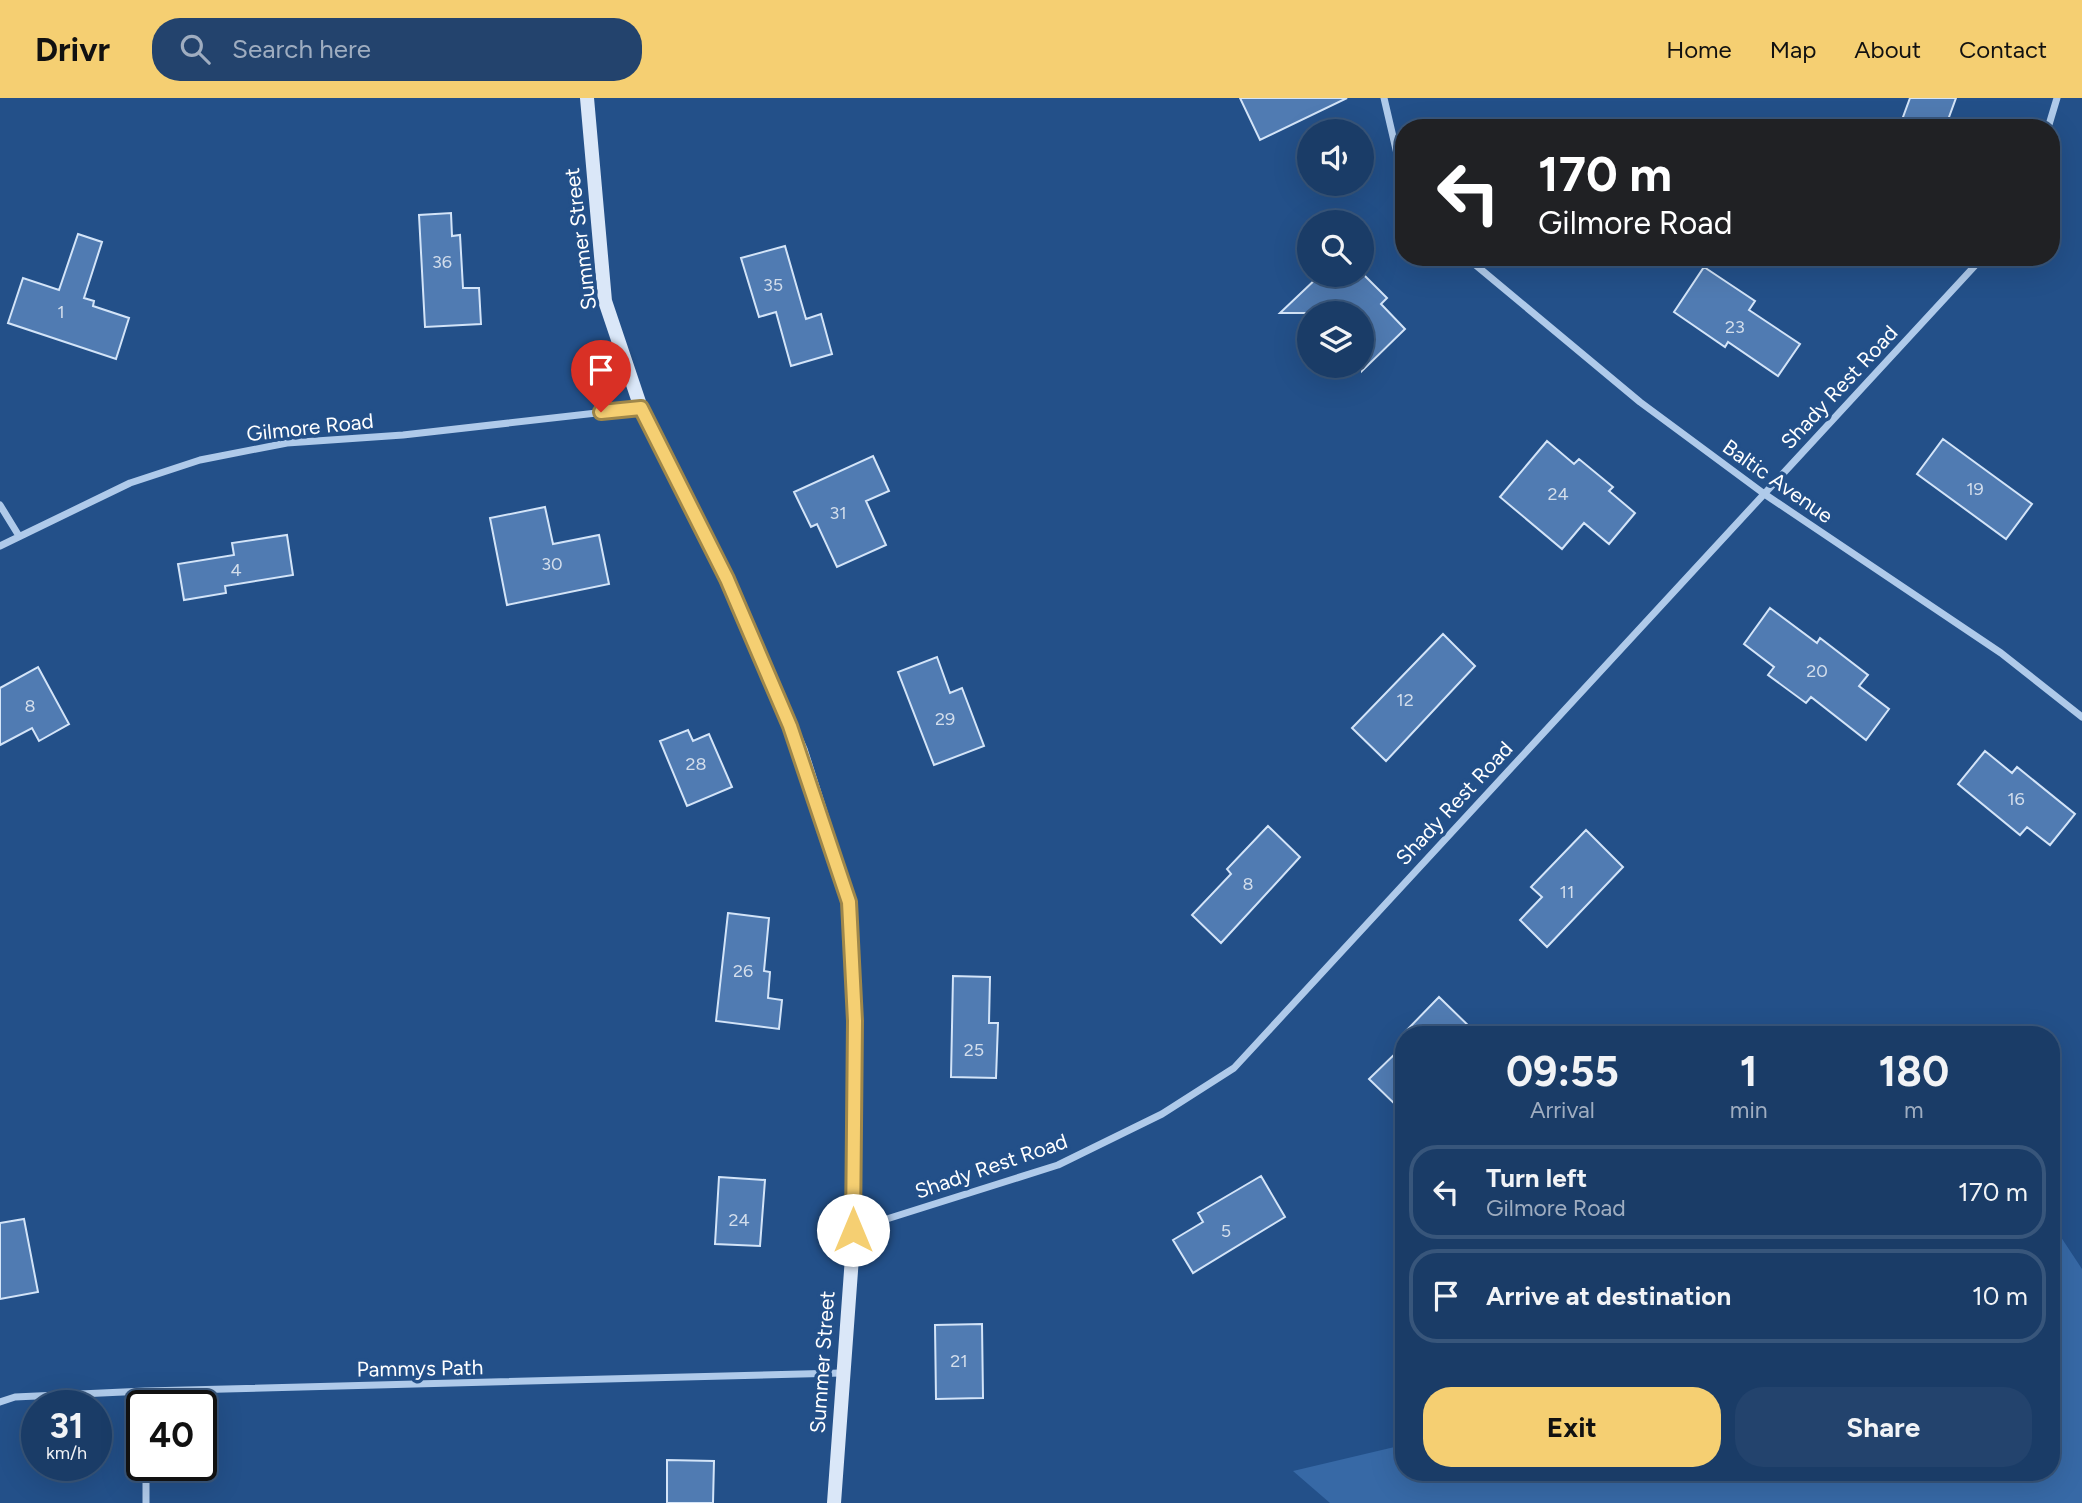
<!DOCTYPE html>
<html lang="en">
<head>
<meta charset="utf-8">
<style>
	:root { --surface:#1a3c67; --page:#23436d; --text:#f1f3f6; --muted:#9fadc0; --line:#38567b; --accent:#f5cf72 }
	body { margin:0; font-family:Figtree,sans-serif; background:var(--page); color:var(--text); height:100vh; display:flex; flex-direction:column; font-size:26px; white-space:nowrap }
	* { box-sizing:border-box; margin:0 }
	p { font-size:23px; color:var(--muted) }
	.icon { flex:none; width:38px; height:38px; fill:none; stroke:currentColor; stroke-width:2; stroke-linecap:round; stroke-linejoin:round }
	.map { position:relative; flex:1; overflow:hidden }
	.side { position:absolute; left:1395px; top:928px; width:665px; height:455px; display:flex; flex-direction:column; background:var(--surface); border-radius:28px; box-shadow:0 7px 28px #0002,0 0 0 2px var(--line) }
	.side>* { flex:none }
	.guide { position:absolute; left:1395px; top:21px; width:665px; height:147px; border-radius:28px; box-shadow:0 7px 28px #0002,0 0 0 2px var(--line); background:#202124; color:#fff; overflow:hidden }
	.tools { position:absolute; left:1297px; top:21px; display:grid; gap:14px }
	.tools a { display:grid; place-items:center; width:77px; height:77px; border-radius:50%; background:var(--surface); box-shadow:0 7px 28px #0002,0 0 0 2px var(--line); font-size:35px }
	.speed { position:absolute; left:21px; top:1292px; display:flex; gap:14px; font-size:35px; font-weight:700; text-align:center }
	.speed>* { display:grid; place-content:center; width:91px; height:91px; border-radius:50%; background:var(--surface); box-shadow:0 7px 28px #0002,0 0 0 2px var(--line); line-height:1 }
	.speed small { font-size:18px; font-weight:400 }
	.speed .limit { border:4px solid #111; border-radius:10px; background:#fff; color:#111 }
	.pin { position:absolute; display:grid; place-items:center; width:60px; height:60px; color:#fff; margin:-72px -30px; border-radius:50% 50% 50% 0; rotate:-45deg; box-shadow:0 0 7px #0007 }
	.pin .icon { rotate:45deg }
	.me { position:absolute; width:77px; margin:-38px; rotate:0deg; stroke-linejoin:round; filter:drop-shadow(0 0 5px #0008) }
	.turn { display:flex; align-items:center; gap:24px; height:147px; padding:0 28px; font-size:32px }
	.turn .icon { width:91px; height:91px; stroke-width:2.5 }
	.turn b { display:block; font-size:49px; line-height:60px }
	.eta { display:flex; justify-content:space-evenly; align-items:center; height:119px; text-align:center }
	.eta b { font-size:42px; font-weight:700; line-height:49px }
	.action { display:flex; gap:14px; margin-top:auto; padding:14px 28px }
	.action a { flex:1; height:80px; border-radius:28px; background:var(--accent); color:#111; font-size:28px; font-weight:700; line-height:80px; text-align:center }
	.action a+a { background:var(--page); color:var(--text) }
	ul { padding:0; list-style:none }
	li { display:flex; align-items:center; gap:21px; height:94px; margin:0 14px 10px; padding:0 14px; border:4px solid var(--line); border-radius:28px }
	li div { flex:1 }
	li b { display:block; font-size:26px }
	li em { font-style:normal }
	header { display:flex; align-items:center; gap:42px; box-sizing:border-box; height:98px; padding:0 35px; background:var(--accent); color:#111 }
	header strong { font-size:33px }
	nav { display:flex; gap:38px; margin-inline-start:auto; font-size:24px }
	.search { width:490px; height:63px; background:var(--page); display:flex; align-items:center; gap:18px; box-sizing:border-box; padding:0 24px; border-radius:28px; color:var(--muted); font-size:26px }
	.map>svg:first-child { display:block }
</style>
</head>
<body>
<header>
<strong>Drivr</strong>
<div class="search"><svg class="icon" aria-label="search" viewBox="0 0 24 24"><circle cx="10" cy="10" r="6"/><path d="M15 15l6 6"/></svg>Search here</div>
<nav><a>Home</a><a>Map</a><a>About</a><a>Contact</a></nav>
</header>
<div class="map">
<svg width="2082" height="1405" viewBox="0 0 2082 1405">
	<rect width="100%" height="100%" fill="#235089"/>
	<path fill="#3769a6" d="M 2051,1124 L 2082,1171 L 2082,1405 L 1330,1405 L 1293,1373 L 1403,1347 L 1404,1374 L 2051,1374 Z"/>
	<path fill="#507bb2" stroke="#d3e4f8" stroke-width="2" d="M 1240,0 L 1347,0 L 1260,42 Z
		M 1910,0 L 1956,0 L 1945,30 L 1899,30 Z
		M 451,115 L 452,138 L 460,137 L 463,190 L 479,190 L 481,226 L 425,229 L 419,117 Z
		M 78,136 L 102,144 L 84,200 L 94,203 L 93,208 L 129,220 L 116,261 L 8,225 L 23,180 L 59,192 Z
		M 785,148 L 806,221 L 821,216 L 832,256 L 791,268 L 776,214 L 759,219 L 741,160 Z
		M 1704,169 L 1755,203 L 1749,212 L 1800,246 L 1778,278 L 1728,244 L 1725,249 L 1674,214 Z
		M 1320,177 L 1364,177 L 1387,200 L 1381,206 L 1405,231 L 1362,273 L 1362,215 L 1280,215 Z
		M 1943,341 L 2032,406 L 2006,441 L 1917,376 Z
		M 1547,343 L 1574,366 L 1579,361 L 1613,389 L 1609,393 L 1635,415 L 1609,446 L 1584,425 L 1562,451 L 1500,399 Z
		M 873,358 L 889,393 L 866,403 L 886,447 L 837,469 L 817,426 L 811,429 L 794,394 Z
		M 545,409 L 553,446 L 599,437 L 609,486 L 507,507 L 490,420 Z
		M 287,437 L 293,477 L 225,488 L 226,495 L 184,502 L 178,466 L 234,457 L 232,445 Z
		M 1770,510 L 1817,545 L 1820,540 L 1868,577 L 1859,588 L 1889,611 L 1866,642 L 1811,599 L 1806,605 L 1768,577 L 1774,569 L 1744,546 Z
		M 1443,536 L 1475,568 L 1386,663 L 1352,630 Z
		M 937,559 L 950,595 L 962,590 L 984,648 L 934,667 L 898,574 Z
		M 38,569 L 69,626 L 39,643 L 32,630 L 0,647 L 0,590 Z
		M 688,632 L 693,643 L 709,636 L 732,689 L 687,708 L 660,643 Z
		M 1985,653 L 2012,675 L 2017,669 L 2075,716 L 2050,747 L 2027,729 L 2020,737 L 1958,686 Z
		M 1268,728 L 1300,759 L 1221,845 L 1192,817 L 1231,776 L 1227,771 Z
		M 1586,732 L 1623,769 L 1547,849 L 1520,822 L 1542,799 L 1531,789 Z
		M 728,815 L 769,820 L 764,873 L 770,874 L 768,900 L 782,902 L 779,931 L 716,923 Z
		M 953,878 L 990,879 L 989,925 L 998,925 L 996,980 L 951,979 Z
		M 1439,899 L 1477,936 L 1403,936 Z
		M 1404,947 L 1404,1015 L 1369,981 Z
		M 1261,1078 L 1285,1119 L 1193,1175 L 1173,1142 L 1203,1124 L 1198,1115 Z
		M 719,1079 L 765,1082 L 760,1148 L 715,1146 Z
		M 24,1121 L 38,1194 L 0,1201 L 0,1125 Z
		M 982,1226 L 983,1300 L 936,1301 L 935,1227 Z
		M 667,1362 L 714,1363 L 713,1405 L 667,1405 Z"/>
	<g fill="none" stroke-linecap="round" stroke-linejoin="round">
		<path stroke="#afcaea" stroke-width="7" d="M 1384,0 L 1404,86
			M 2048,30 L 2057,0
			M 1466,159 L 1640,304 L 1763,395 L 2001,555 L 2082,619
			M 0,407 L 19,438
			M 0,448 L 130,385 L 200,362 L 287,345 L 403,337 L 641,310
			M 855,1131 L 1058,1067 L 1162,1016 L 1234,970 L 1983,159
			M 145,1293 L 145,1307
			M 0,1304 L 15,1299 L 145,1293 L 841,1275
			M 146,1367 L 146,1405"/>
		<path stroke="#dae7f8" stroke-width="14" d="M 587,0 L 605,203 L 641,310 L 727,481 L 801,653 L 849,804 L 855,923 L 854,1132 L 834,1405"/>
	</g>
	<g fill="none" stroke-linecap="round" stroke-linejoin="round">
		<defs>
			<path id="route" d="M 601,314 L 641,310 L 727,481 L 790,628 L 849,804 L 855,923 L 853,1132"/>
		</defs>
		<use href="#route" stroke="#9f874a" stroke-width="18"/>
		<use href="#route" stroke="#f5cf72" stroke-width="12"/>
	</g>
	<g text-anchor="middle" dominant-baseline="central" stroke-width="7" stroke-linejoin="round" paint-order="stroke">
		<g font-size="18" fill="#d3deec">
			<text x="442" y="164">36</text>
			<text x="773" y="187">35</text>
			<text x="61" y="214">1</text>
			<text x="1735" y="229">23</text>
			<text x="1975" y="391">19</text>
			<text x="1558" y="396">24</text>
			<text x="838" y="415">31</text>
			<text x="552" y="466">30</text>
			<text x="236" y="472">4</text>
			<text x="1817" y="573">20</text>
			<text x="1405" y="602">12</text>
			<text x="30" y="608">8</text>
			<text x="945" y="621">29</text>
			<text x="696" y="666">28</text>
			<text x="2016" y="701">16</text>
			<text x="1248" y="786">8</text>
			<text x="1567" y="794">11</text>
			<text x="743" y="873">26</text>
			<text x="974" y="952">25</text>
			<text x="739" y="1122">24</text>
			<text x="1226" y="1133">5</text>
			<text x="959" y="1263">21</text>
		</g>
		<g font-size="21" fill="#fff" stroke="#235089">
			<text transform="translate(580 141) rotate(-97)">Summer Street</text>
			<text transform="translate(1839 289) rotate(-47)">Shady Rest Road</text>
			<text transform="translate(310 329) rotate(-6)">Gilmore Road</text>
			<text transform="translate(1778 383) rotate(35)">Baltic Avenue</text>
			<text transform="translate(1454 705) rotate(-47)">Shady Rest Road</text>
			<text transform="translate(991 1068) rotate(-19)">Shady Rest Road</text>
			<text transform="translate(822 1264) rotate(-86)">Summer Street</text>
			<text transform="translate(420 1270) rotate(-1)">Pammys Path</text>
		</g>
	</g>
</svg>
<div class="tools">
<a><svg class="icon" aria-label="sound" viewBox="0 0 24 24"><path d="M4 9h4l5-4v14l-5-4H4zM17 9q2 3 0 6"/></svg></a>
<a><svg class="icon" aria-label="search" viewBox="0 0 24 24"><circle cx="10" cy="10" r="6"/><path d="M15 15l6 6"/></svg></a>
<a><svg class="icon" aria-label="layers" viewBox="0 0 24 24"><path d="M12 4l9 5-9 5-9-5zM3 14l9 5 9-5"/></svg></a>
</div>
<div class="speed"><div>31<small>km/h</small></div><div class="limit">40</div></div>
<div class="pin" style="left:601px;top:314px;background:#d93025"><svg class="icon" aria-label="arrive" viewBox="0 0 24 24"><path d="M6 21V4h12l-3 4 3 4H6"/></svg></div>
<svg class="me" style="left:853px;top:1132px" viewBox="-20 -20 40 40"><circle r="19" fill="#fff"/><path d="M0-13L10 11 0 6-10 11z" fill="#f5cf72"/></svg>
<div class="guide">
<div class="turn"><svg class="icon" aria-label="left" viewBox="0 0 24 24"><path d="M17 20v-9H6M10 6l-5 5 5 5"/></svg><div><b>170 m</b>Gilmore Road</div></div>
</div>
<section class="side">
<div class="eta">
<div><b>09:55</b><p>Arrival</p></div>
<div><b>1</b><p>min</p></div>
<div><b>180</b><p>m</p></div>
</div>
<ul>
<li><svg class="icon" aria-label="left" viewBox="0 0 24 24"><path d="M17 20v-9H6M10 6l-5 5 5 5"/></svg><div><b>Turn left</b><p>Gilmore Road</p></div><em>170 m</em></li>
<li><svg class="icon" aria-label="arrive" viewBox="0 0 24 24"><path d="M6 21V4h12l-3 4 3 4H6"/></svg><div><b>Arrive at destination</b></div><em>10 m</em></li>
</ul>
<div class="action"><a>Exit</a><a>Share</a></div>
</section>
</div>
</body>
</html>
